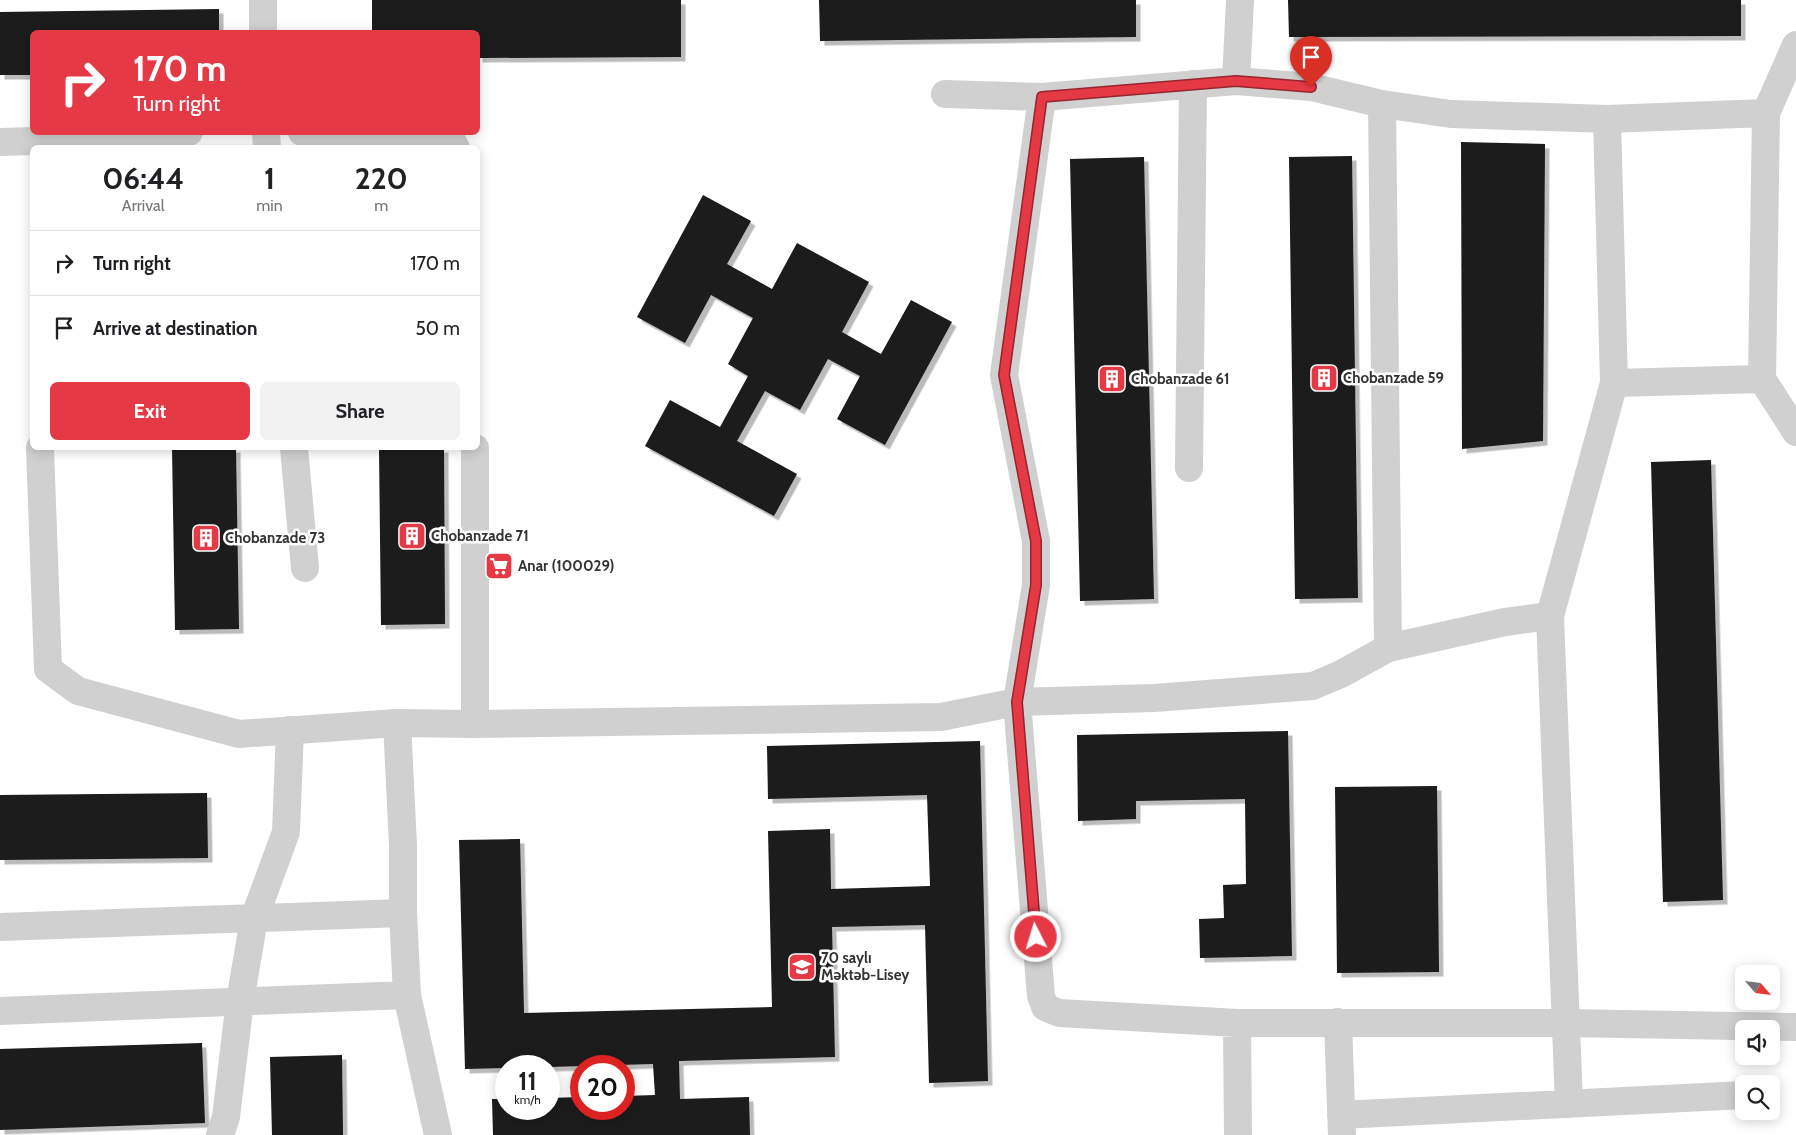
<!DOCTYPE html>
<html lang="en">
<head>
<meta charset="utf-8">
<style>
	:root { --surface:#fff; --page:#f2f2f2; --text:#202124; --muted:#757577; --line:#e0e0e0; --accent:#e63946 }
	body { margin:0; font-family:Cabin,sans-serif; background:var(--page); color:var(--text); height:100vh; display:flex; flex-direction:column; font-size:19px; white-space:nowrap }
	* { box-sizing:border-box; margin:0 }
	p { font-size:16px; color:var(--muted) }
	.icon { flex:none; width:28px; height:28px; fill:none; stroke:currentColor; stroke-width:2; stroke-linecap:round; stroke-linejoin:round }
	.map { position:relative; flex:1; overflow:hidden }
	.details { position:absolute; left:30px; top:145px; width:450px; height:305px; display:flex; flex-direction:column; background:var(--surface); border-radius:8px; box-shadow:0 2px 12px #0003 }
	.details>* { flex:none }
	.guide { position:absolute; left:30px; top:30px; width:450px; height:105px; border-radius:8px; box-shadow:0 2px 12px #0003; background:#e63946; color:#fff; overflow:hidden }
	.needle { width:32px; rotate:118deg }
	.controls { position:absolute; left:1735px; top:965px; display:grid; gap:10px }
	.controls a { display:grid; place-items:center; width:45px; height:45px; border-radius:8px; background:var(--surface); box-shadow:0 2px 12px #0003; font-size:25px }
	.speed { position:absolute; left:495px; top:1055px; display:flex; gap:10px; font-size:25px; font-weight:700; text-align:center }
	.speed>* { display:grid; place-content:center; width:65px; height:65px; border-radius:50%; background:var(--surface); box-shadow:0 2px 12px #0003; line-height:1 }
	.speed small { font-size:12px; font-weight:400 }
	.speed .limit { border:8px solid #d22; background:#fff; color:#111 }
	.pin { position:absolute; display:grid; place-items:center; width:42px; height:42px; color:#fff; margin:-51px -21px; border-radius:50% 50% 50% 0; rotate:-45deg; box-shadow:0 0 5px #0007 }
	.pin .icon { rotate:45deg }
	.me { position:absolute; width:55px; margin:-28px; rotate:355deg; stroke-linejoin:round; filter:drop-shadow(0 0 4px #0008) }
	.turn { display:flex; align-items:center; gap:18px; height:105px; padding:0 20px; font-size:22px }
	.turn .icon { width:65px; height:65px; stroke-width:2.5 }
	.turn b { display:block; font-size:35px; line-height:42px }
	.eta { display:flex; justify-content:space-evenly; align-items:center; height:85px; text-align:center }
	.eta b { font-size:30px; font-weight:700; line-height:35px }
	.button { display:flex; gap:10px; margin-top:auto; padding:10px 20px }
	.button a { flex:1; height:58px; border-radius:8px; background:var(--accent); color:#fff; font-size:20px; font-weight:700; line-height:58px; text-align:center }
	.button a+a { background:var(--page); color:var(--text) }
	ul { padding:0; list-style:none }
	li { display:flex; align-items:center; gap:15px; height:65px; padding:0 20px; border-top:1px solid var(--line) }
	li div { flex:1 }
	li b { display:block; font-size:19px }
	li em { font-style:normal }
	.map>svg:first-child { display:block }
</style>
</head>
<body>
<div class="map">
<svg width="1796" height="1135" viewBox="0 0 1796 1135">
	<defs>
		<filter id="shadow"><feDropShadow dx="4.5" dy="4.5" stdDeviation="0" flood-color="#0004"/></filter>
	</defs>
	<rect width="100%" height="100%" fill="#fff"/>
	<path fill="#1a1a1a" filter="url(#shadow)" d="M 372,0 L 681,0 L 681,57 L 478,58 L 478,32 L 372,32 Z
		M 819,0 L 1136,0 L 1136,37 L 820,41 Z
		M 1288,0 L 1741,0 L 1741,36 L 1289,37 Z
		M 219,9 L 219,32 L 32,32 L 32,75 L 0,75 L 0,12 Z
		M 1461,142 L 1545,144 L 1543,441 L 1462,449 Z
		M 1352,156 L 1358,598 L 1295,599 L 1289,157 Z
		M 1144,157 L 1154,599 L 1080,601 L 1070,159 Z
		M 703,195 L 751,221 L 727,264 L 772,289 L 797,243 L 869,282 L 842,332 L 881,354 L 911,300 L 952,322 L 885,445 L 837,419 L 860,376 L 828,359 L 800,410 L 765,391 L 737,441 L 797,474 L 774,516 L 645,446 L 670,400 L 720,427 L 748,376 L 728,364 L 753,318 L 711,295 L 685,343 L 637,317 Z
		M 172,448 L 236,448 L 239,629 L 175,630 Z
		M 379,448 L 444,448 L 445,624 L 381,625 Z
		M 1711,460 L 1723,900 L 1663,902 L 1651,462 Z
		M 1288,731 L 1292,956 L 1200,958 L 1199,919 L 1224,918 L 1223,885 L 1246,884 L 1245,799 L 1136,801 L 1136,819 L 1078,821 L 1077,735 Z
		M 980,741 L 988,1081 L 929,1083 L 925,925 L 832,927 L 835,1057 L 679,1061 L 680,1099 L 749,1097 L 750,1135 L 493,1135 L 492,1099 L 506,1099 L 506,1109 L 549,1109 L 549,1098 L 581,1097 L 581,1109 L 624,1109 L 624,1096 L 655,1095 L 653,1064 L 549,1067 L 506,1066 L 506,1068 L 465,1069 L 459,840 L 520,839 L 524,1013 L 772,1007 L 768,831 L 830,829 L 831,889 L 930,886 L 927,795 L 768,799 L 767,746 Z
		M 1437,786 L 1439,972 L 1337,973 L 1335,787 Z
		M 207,793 L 208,858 L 0,860 L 0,795 Z
		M 202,1043 L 205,1123 L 0,1130 L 0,1049 Z
		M 342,1055 L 343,1135 L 272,1135 L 270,1057 Z"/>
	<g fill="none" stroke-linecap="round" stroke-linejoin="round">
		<path stroke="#d0d0d0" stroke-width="28" d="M 263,0 L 263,32
			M 1236,81 L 1240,0
			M 945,94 L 1042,97 L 1236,81 L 1311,87 L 1382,104 L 1451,114 L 1607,119 L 1766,113
			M 1042,97 L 1004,375 L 1036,541 L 1036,585 L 1017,702 L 1041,996 L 1045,1007 L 1059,1013 L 1237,1023 L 1565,1023 L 1796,1027
			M 1382,104 L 1388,648
			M 1607,119 L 1614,383
			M 266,132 L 267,148
			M 302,132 L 319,139 L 426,135 L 454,144 L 456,148
			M 0,142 L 33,141 L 139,147
			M 138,148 L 189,132
			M 1762,379 L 1796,432
			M 40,448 L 48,669 L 78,691 L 239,734 L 397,723 L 475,724 L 941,717 L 1017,702 L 1154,698 L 1313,686 L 1341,674 L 1388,648 L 1505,622 L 1550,616 L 1614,383 L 1762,379 L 1766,113 L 1796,45
			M 294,448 L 305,568
			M 1189,468 L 1193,84
			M 1550,616 L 1569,1104
			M 397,723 L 403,845 L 403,913 L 407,995 L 438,1135
			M 475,724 L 475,448
			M 0,927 L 403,913
			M 0,1011 L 407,995
			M 1338,1022 L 1342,1135
			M 1237,1023 L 1238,1135
			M 1341,1115 L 1744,1095
			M 220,1135 L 226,1117 L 240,1001 L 254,919 L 286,832 L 290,730"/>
	</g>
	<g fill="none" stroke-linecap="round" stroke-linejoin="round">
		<defs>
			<path id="route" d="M 1036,937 L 1017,702 L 1036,585 L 1036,541 L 1004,375 L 1042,97 L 1236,81 L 1311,87"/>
		</defs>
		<use href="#route" stroke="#96252e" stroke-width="12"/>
		<use href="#route" stroke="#e63946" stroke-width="9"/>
	</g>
	<defs>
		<symbol id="building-square" viewBox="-11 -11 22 22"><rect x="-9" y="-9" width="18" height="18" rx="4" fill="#e63946" stroke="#fff"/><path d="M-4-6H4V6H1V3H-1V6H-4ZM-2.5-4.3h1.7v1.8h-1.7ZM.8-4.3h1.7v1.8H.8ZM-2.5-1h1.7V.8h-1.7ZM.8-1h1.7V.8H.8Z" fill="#fff"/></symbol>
		<symbol id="supermarket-square" viewBox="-11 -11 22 22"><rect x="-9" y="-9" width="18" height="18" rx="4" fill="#e63946" stroke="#fff"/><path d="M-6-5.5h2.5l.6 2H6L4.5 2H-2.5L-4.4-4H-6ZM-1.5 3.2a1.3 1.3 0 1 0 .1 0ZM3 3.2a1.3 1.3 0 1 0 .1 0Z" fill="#fff"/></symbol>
		<symbol id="school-square" viewBox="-11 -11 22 22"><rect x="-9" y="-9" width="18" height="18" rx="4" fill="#e63946" stroke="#fff"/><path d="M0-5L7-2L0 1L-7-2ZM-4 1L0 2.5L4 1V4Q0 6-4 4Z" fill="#fff"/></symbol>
	</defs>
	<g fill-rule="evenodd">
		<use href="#building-square" x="1308" y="362" width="32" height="32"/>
		<use href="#building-square" x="1096" y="363" width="32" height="32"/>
		<use href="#building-square" x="396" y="520" width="32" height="32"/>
		<use href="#building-square" x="190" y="522" width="32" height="32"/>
		<use href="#supermarket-square" x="483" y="550" width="32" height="32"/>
		<use href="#school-square" x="786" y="951" width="32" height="32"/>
	</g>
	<g text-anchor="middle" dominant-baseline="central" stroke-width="5" stroke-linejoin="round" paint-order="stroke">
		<g font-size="15" font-weight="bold" fill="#333" stroke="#fff" text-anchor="start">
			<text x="1343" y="378">Chobanzade 59</text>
			<text x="1131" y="379">Chobanzade 61</text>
			<text x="431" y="536">Chobanzade 71</text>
			<text x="225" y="538">Chobanzade 73</text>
			<text x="518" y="566">Anar (100029)</text>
			<text x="821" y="958">70 saylı<tspan x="821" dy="17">Məktəb-Lisey</tspan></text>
		</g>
	</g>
</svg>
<div class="controls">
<a><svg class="needle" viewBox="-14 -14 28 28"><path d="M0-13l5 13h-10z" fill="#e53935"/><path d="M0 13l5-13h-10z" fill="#757577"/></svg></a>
<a><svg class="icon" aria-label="sound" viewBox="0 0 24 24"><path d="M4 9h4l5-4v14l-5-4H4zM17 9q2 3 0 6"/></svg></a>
<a><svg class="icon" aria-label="search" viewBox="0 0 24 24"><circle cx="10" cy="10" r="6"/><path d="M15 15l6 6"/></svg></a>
</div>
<div class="speed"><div>11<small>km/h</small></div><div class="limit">20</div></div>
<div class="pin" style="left:1311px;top:87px;background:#d93025"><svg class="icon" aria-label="arrive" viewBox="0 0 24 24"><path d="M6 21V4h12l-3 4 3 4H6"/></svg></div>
<svg class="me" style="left:1036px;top:937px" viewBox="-20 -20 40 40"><circle r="17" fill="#e63946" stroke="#fff" stroke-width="3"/><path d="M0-11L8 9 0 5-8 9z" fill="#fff"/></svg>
<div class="guide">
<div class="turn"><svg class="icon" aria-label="right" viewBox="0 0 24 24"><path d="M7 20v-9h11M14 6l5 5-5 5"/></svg><div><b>170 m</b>Turn right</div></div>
</div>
<section class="details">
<div class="eta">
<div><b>06:44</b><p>Arrival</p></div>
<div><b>1</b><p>min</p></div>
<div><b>220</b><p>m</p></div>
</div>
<ul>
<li><svg class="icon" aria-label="right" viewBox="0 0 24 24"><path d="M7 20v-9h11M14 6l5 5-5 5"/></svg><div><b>Turn right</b></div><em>170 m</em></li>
<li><svg class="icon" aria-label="arrive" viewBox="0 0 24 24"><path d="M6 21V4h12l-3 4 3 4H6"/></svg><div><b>Arrive at destination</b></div><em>50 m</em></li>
</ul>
<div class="button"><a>Exit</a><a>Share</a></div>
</section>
</div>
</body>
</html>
